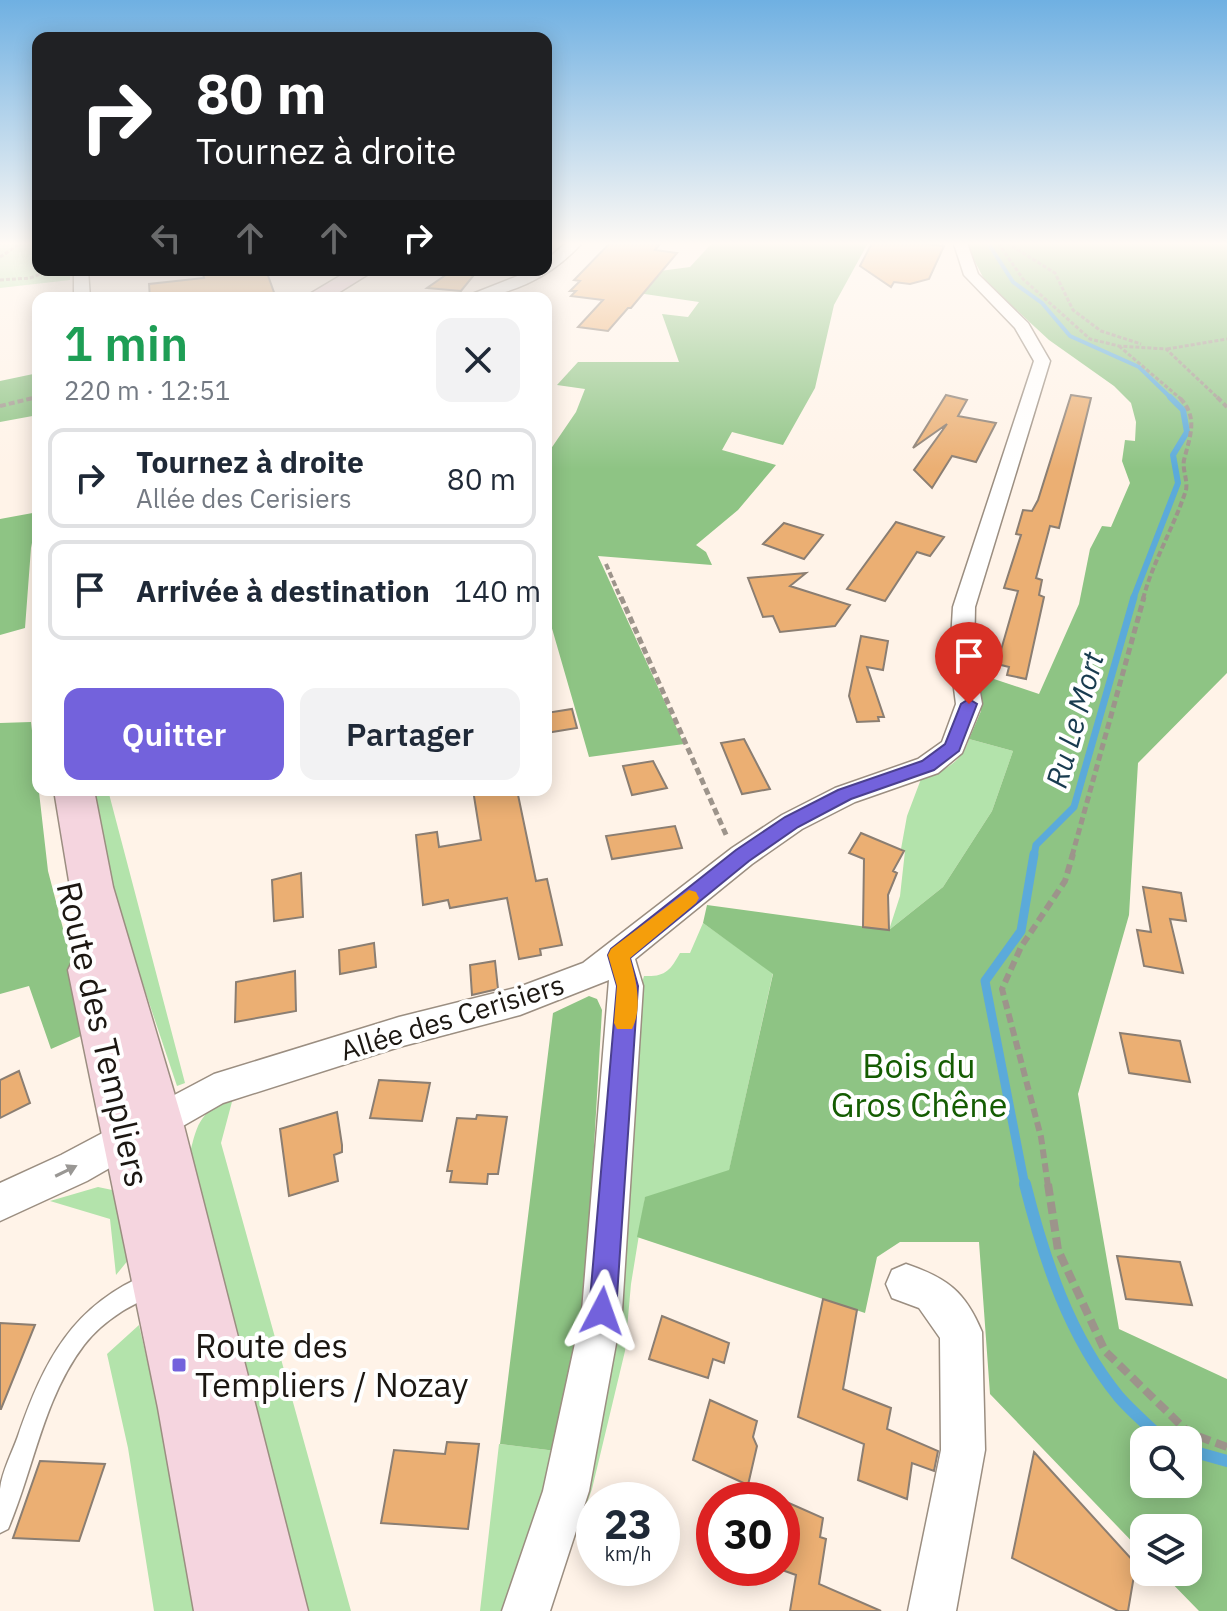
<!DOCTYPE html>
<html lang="fr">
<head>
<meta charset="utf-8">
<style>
	:root { --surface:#fff; --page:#f2f2f3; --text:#1f2937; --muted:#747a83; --line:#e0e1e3; --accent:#7362dc }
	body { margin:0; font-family:"IBM Plex Sans",sans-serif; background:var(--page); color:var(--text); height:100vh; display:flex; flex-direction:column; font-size:30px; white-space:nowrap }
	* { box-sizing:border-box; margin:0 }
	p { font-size:26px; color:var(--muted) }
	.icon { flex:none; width:44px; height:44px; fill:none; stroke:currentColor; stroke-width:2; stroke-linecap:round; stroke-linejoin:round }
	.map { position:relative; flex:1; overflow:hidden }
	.side { position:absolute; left:32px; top:292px; width:520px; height:504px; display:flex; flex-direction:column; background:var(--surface); border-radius:16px; box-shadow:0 4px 20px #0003 }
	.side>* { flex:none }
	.hud { position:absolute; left:32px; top:32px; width:520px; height:244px; border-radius:16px; box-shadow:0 4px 20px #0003; background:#202124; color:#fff; overflow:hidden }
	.fabs { position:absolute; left:1130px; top:1426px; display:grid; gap:16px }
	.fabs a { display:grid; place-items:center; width:72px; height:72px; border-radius:16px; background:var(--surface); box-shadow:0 4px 20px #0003; font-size:40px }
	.speed { position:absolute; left:576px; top:1482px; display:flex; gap:16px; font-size:40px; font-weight:700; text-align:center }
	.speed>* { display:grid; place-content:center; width:104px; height:104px; border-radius:50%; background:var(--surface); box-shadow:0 4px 20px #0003; line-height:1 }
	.speed small { font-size:20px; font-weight:400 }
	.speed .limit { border:12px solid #d22; background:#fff; color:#111 }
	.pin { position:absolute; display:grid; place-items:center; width:68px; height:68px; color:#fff; margin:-82px -34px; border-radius:50% 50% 50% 0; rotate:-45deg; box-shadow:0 0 8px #0007 }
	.pin .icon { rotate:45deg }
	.me { position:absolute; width:88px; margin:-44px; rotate:4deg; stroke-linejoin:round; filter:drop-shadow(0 0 6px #0008) }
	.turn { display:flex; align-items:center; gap:28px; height:168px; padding:0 32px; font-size:36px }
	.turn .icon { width:104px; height:104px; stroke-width:2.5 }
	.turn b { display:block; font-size:56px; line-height:68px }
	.lanes { display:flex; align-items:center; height:76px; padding:0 32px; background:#0003; justify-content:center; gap:40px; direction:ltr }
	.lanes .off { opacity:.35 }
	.round { display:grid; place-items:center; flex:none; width:84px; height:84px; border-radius:16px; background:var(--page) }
	.summary { display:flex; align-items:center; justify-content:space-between; height:136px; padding:0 32px }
	h1 { font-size:48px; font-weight:600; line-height:60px; color:#1e9e55 }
	.cta { display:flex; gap:16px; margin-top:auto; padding:16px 32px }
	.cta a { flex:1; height:92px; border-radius:16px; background:var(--accent); color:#fff; font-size:32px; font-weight:600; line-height:92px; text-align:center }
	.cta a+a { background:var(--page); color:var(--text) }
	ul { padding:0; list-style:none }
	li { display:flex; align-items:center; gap:24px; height:100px; margin:0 16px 12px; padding:0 16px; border:4px solid var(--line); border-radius:16px }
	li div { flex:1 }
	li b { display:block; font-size:30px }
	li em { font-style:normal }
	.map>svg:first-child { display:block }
</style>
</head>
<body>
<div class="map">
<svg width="1227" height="1611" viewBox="0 0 1227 1611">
	<rect width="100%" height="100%" fill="#fff3e8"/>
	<path fill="#b3e3ab" d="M 0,243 L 38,243 L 38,270 L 70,270 L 70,280 L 0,288 Z
		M 969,739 L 1013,751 L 992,811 L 943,887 L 889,930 L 900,896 L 905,851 L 901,849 L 907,816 L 921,779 C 943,771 962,763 969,739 Z
		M 90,790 L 108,790 L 185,1083 L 177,1086 L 111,889 Z
		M 703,923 L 773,973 L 729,1171 L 645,1198 L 631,1284 L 625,1351 L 592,1489 L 570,1552 L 559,1547 L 635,1007 L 644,976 C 665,977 670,971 680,953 L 690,953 Z
		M 233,1098 L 221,1143 L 351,1611 L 301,1611 L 278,1493 L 188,1161 C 197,1126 197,1112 233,1098 Z
		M 98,1187 L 117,1191 L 129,1259 L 116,1275 L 110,1219 L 50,1201 Z
		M 139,1325 L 159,1412 L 216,1611 L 154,1611 L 128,1448 L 107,1354 Z
		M 499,1444 L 556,1451 L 511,1611 L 480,1611 Z"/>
	<path fill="#8ec484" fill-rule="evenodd" d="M 712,243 L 868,243 L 834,305 L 815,388 L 783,445 L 732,432 L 722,450 L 776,465 L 738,510 L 696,545 L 706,552 L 712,565 L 598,556 L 684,744 L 589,757 L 551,625 L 546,625 L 546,456 L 576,412 L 585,389 L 557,385 L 578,362 L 679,362 L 662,314 L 688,317 L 699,302 L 631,292 L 645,273 L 690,267 Z
		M 960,243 L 1227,243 L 1227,673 L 1138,763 L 1129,915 L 1078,1094 L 1119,1329 L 1227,1379 L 1227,1611 L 1199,1611 L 1161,1572 L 1188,1572 L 1188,1528 L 1144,1528 L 1144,1554 L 990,1394 L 979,1242 L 900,1242 L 877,1257 L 865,1313 L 637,1237 L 645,1197 L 729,1170 L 773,974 L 703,923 L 707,905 L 889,930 L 943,887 L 992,811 L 1013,751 L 969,739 L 981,711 L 979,674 L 1039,694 L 1079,604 L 1090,549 L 1102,526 L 1111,527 L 1130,483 L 1122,461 L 1125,440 L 1135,441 L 1136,422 L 1131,403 L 1114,386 L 1049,340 L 985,281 L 971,254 ZM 1144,1440 L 1188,1440 L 1188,1484 L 1144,1484 Z
		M 38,373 L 38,415 L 0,422 L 0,381 Z
		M 38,512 L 31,548 L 25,628 L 0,635 L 0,519 Z
		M 31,722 L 48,871 L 90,1032 L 51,1049 L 29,986 L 0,994 L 0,723 Z
		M 589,996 L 597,999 L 602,1010 L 585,1301 L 556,1451 L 500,1444 L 553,1013 Z"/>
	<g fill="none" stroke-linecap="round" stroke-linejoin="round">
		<path stroke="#5baada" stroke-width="4" d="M 988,243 L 1013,282 L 1042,303 L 1070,336 L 1139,367 L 1172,399"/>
		<path stroke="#5baada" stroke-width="6" d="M 1133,599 L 1178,483 L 1173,455 L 1187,432 L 1183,410 L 1170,397"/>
		<path stroke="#5baada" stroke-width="7" d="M 1034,856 L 1036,845 L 1074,807 L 1134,597"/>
		<path stroke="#5baada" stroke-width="9" d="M 1025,1186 L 985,981 L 1021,931 L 1034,854"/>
		<path stroke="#5baada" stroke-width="12" d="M 1025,1184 C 1044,1259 1069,1336 1119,1397 C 1132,1412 1149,1426 1163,1440
			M 1188,1450 L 1227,1461"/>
	</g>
	<path fill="#ebaf73" stroke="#8b7e72" stroke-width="2" d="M 610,243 L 661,243 L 655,250 L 677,253 L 631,308 L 628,308 L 608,331 L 578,327 L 603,300 L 571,296 L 576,291 L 570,291 L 580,281 L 574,280 Z
		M 872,243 L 921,243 L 944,246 L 929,279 L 910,284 L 894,282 L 891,287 L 860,266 Z
		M 202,270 L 266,270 L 276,298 L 150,298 L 149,284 L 204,278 Z
		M 453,270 L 478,270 L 461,291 L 427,288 Z
		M 946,395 L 967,400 L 958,416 L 996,423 L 976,462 L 952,456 L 932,488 L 914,470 L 947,424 L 913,448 Z
		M 1071,395 L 1091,398 L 1059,528 L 1050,526 L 1036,578 L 1042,580 L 1039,595 L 1044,597 L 1026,679 L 1007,675 L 1009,667 L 997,664 L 1018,591 L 1004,588 L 1021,535 L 1016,534 L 1023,510 L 1032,511 L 1038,500 Z
		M 896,522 L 944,537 L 930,556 L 917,552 L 885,601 L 847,589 Z
		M 784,523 L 823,535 L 804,559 L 763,544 Z
		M 806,573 L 790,586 L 850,605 L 835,626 L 780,632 L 773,616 L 763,617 L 748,578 Z
		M 861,636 L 888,641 L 883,670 L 867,667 L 884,717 L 878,717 L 879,721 L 857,722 L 849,696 Z
		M 572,709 L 577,728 L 546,733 L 546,713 Z
		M 744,739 L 770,789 L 742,794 L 721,743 Z
		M 653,761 L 667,788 L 632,795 L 623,766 Z
		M 473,790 L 517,790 L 536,881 L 547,879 L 562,945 L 540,949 L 541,955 L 519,959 L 507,898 L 450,908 L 448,900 L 423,905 L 416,835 L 437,832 L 439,847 L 481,840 Z
		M 675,826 L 682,848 L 612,859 L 606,836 Z
		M 861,833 L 904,851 L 893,871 L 897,873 L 888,895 L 889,930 L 863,927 L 864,859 L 849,853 Z
		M 301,873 L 303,917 L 274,921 L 272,880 Z
		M 1143,887 L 1181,893 L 1186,921 L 1170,919 L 1183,973 L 1144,966 L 1137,930 L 1151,932 Z
		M 374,943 L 376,967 L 340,974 L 339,950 Z
		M 495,961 L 498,989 L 472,995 L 470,965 Z
		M 295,971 L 296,1011 L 235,1022 L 236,982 Z
		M 1120,1033 L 1180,1041 L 1190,1082 L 1129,1073 Z
		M 19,1071 L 30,1103 L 0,1118 L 0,1080 Z
		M 379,1080 L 430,1083 L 422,1121 L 370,1118 Z
		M 337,1112 L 342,1145 L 342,1152 L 334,1155 L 338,1181 L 289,1196 L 280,1129 Z
		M 477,1115 L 507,1117 L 498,1174 L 488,1174 L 487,1184 L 450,1182 L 452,1171 L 447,1171 L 457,1118 L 476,1119 Z
		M 1117,1256 L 1180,1262 L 1192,1305 L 1126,1299 Z
		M 823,1299 L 857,1310 L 843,1389 L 891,1408 L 887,1429 L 938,1451 L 934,1471 L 912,1463 L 907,1499 L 858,1480 L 864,1444 L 798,1417 Z
		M 662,1316 L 729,1343 L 724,1363 L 713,1359 L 708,1378 L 649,1359 Z
		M 0,1323 L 35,1325 L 1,1409 L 0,1409 Z
		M 710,1400 L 757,1421 L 753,1437 L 757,1446 L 748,1485 L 693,1460 Z
		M 447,1442 L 479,1444 L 468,1529 L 381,1523 L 394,1450 L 445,1454 Z
		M 1034,1452 L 1136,1564 L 1128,1611 L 1118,1611 L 1012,1558 Z
		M 40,1461 L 105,1464 L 79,1541 L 13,1538 Z
		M 782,1500 L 823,1518 L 820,1537 L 826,1539 L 819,1584 L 881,1611 L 790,1611 L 796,1575 L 782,1570 Z"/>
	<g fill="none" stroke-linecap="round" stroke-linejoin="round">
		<defs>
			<path id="lane" d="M 150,1273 L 157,1276 L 160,1283 C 154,1297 133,1304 121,1312 C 107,1321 94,1332 84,1345 C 43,1399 34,1468 8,1529 L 0,1533 C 0,1518 0,1503 0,1489 C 2,1471 12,1453 18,1436 C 44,1361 72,1305 150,1273 Z"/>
			<path id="street" d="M 566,243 L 582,243 C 551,277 509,298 462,298 L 533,270 L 546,270 L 546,260 Z
				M 967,243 L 978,274 L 1028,323 L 1050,361 L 975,607 L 974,657 L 982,704 L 962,753 L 938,773 L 855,802 L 802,829 L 752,864 L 635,959 L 643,986 L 622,1311 L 589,1491 L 550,1611 L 502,1611 L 543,1491 L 582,1311 L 609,980 L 520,1015 L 399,1047 L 223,1103 L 87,1181 L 0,1221 L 0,1183 L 61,1155 L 214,1074 L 399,1017 L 519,987 L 583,963 L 732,848 L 782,815 L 835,788 L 918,759 L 942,742 L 956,704 L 950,657 L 953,607 L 1034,361 L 1015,328 L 964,275 L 954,244 Z
				M 74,270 L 88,270 L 90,298 L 74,298 Z
				M 906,1264 C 947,1278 965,1291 982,1332 L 985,1450 L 956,1611 L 908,1611 L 941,1450 L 940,1338 L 919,1308 L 892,1298 L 886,1284 L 892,1270 Z"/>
			<path id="secondary" d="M 350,270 L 375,270 L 330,298 L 303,298 Z
				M 54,790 L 94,790 L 113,887 L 184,1126 L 308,1611 L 194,1611 L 158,1408 L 68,970 L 75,956 L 86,952 L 70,887 Z"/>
		</defs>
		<use href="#lane" stroke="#9b8e81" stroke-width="3"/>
		<use href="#street" stroke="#9b8e81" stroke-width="3"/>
		<use href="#secondary" stroke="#9b8e81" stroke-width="3"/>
		<path stroke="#9d948b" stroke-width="3" stroke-dasharray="4 2" stroke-linecap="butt" d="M 998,243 L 1023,279 L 1090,339 L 1119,346 L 1166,349 L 1219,399
			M 1007,243 L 1055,273 L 1073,310 L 1101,331 L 1141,344
			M 0,257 L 21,243
			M 0,280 L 30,278 L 51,270
			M 1119,346 L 1181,399
			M 1167,349 L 1227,339
			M 28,399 L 38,397"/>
		<path stroke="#9d948b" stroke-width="4" stroke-dasharray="6 3" stroke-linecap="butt" d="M 1217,397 L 1227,407
			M 0,406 L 37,397
			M 606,564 L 621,599
			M 1143,599 C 1153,561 1174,527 1186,490 C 1188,480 1182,469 1184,460 C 1190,436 1199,417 1179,397"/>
		<path stroke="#9d948b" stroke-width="5" stroke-dasharray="7 4" stroke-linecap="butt" d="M 621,597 L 727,837
			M 1072,856 L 1144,597"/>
		<path stroke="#9d948b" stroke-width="6" stroke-dasharray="9 5" stroke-linecap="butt" d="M 1048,1186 L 1041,1137 L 1002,989 L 1021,947 L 1065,881 L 1073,854"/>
		<path stroke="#9d948b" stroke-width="8" stroke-dasharray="12 6" stroke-linecap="butt" d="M 1048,1184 L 1058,1250 L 1105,1351 L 1189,1433 L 1227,1447"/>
		<use href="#lane" fill="#fff" fill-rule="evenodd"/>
		<use href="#street" fill="#fff" fill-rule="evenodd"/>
		<use href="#secondary" fill="#f5d5df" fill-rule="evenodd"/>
	</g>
	<defs><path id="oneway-solid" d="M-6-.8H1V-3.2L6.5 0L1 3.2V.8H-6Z" transform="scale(2)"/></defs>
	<use fill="#999794" href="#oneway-solid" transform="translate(66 1171) rotate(-26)"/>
	<linearGradient id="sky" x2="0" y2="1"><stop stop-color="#6fb0e2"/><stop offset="0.52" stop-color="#fffaf5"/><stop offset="1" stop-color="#fffaf5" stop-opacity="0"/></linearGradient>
	<rect width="1227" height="469" fill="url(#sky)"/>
	<path fill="#7362dc" stroke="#4b408f" stroke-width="2" d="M 969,699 L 977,704 L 959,751 L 934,770 L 851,799 L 798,827 L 749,861 L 630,958 L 638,986 L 616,1311 L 612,1320 L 602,1324 L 593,1320 L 589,1311 L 617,986 L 608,955 L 611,949 L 736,850 L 785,817 L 838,790 L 922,761 L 945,744 L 961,704 Z"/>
	<path fill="#f59e0b" d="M 689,890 L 696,892 L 699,898 L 696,903 L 630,958 C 636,980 643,1007 632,1029 L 617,1029 L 614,1023 L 617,986 L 608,955 L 611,949 Z"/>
	<rect fill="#7362dc" stroke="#fff" stroke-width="3" x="171" y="1357" width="16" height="16" rx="4"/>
	<g text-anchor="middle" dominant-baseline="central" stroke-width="8" stroke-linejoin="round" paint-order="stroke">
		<g font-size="28" fill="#1c1712" stroke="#fff">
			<text transform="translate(452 1017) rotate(-17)">Allée des Cerisiers</text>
		</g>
		<g font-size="30" font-style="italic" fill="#183b4f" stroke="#fff">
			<text transform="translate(1074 720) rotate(-74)">Ru Le Mort</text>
		</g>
		<g font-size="34" fill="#1c1712" stroke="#fff">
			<text transform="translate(104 1034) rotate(77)">Route des Templiers</text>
		</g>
		<g font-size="34" fill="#145c02" stroke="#fff">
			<text x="919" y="1065">Bois du<tspan x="919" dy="39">Gros Chêne</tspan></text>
		</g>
		<g font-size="34" fill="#1c1712" stroke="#fff" text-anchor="start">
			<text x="195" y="1345">Route des<tspan x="195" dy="39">Templiers / Nozay</tspan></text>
		</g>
	</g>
</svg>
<div class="fabs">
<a><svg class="icon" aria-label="search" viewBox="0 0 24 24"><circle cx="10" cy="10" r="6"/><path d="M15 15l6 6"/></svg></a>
<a><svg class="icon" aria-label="layers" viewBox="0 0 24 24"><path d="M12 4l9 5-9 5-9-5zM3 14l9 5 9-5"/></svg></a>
</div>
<div class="speed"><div>23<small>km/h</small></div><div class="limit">30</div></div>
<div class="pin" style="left:969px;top:704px;background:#d93025"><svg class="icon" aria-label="arrive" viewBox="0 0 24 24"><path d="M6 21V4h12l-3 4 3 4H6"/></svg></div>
<svg class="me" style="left:602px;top:1311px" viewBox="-20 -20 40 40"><path d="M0-17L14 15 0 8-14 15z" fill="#7362dc" stroke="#fff" stroke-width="4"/></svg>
<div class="hud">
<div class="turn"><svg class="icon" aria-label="right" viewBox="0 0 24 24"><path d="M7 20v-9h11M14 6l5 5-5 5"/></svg><div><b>80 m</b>Tournez à droite</div></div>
<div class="lanes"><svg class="icon off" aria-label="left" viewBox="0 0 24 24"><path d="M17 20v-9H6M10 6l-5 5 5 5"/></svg><svg class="icon off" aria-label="ahead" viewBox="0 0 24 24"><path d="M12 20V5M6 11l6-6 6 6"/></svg><svg class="icon off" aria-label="ahead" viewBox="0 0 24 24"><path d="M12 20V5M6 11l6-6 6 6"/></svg><svg class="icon" aria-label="right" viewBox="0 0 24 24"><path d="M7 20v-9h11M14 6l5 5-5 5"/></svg></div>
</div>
<section class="side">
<div class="summary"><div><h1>1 min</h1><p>220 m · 12:51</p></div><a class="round"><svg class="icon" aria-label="close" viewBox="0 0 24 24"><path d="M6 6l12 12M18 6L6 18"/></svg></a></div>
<ul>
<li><svg class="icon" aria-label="right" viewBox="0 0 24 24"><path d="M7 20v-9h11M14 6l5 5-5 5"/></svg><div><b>Tournez à droite</b><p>Allée des Cerisiers</p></div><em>80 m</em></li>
<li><svg class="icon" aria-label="arrive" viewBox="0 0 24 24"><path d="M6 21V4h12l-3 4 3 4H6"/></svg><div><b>Arrivée à destination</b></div><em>140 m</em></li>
</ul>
<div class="cta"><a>Quitter</a><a>Partager</a></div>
</section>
</div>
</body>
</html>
